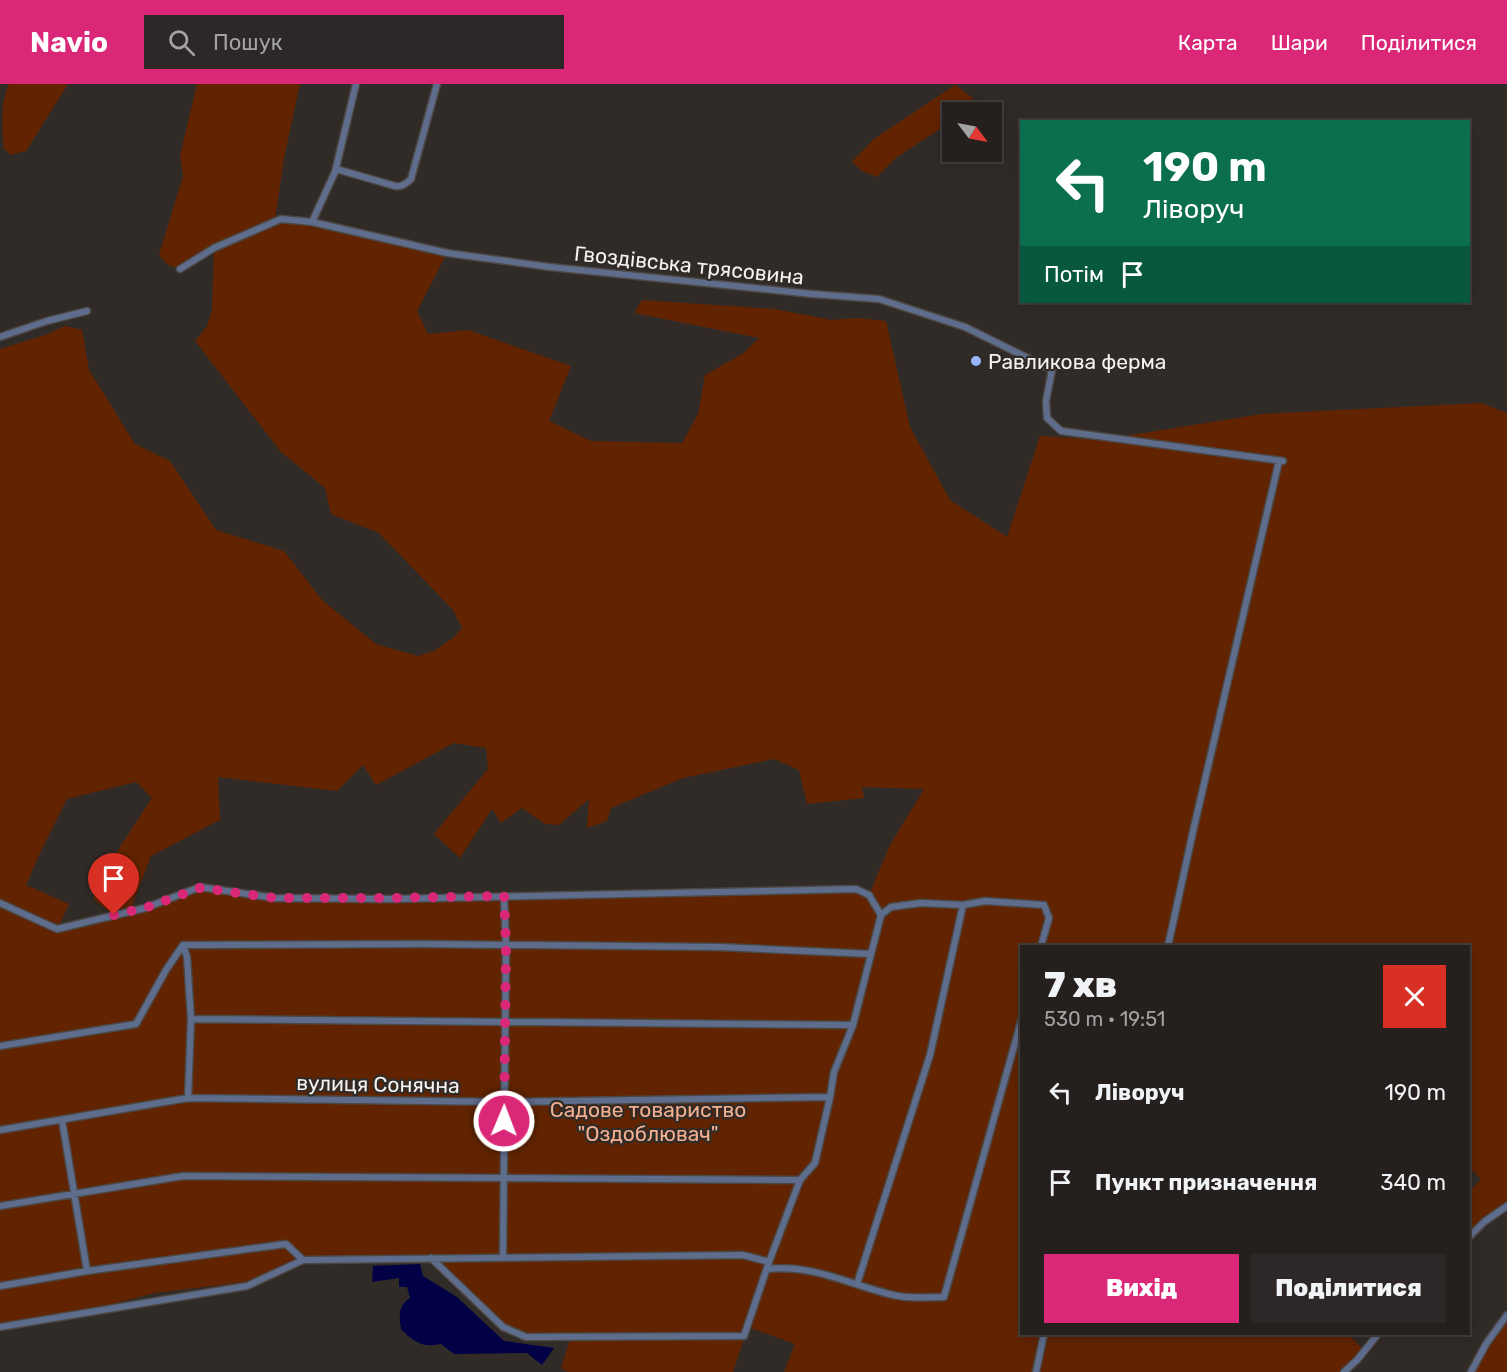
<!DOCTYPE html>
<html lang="uk">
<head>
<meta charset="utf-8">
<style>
	:root { --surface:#25201e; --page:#2d2827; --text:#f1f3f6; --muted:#a3a3a4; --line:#423e3c; --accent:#db2777 }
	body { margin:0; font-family:Rubik,sans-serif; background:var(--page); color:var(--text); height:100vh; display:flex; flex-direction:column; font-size:22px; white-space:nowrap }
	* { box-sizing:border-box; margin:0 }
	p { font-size:20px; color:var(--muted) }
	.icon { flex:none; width:33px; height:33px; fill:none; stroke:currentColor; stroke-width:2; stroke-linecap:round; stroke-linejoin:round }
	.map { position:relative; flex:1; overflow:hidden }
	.sheet { position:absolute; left:1020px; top:861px; width:450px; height:390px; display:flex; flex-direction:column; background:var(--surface); border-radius:0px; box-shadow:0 3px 15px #0003,0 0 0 2px var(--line) }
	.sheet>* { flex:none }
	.banner { position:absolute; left:1020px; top:36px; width:450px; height:183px; border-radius:0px; box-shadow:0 3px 15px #0003,0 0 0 2px var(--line); background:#0b6e4f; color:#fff; overflow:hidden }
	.needle { width:39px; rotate:122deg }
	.buttons { position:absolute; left:942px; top:18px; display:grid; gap:12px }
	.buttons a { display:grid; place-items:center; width:60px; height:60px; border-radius:0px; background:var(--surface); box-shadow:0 3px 15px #0003,0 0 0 2px var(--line); font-size:30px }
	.pin { position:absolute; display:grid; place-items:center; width:51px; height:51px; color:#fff; margin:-62px -26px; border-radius:50% 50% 50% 0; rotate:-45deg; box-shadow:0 0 6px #0007 }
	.pin .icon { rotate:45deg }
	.me { position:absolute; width:66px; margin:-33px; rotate:1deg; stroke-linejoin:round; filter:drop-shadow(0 0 4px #0008) }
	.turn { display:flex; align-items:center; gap:21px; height:126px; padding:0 24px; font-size:27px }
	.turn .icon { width:78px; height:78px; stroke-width:2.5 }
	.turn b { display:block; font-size:42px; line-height:51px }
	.then { display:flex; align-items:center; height:57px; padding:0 24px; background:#0003; gap:12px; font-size:22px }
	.round { display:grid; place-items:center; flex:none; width:63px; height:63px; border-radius:0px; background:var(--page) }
	.summary { display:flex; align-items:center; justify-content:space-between; height:102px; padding:0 24px }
	h1 { font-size:36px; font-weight:800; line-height:45px }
	.button { display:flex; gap:12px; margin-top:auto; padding:12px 24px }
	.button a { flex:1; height:69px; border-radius:0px; background:var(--accent); color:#fff; font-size:24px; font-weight:800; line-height:69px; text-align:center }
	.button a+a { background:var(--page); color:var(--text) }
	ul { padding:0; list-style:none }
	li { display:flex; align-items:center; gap:18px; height:90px; padding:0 24px }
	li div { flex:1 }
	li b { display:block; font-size:22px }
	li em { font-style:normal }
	header { display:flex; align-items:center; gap:36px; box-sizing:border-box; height:84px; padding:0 30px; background:var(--accent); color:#fff }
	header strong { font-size:28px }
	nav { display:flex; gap:33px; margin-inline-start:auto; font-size:21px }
	.search { width:420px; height:54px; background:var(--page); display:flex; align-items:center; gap:15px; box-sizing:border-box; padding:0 21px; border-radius:0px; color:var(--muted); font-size:22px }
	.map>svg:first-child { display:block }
</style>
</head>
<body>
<header>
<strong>Navio</strong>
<div class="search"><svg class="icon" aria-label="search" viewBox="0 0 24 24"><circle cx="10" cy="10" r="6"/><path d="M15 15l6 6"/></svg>Пошук</div>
<nav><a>Карта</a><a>Шари</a><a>Поділитися</a></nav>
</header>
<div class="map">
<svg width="1507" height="1288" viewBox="0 0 1507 1288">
	<rect width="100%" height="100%" fill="#312b28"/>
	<path fill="#622400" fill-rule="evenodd" d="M 9,0 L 68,0 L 26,67 L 11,71 L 4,65 C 2,42 0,20 9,0 Z
		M 197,0 L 300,0 L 284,74 L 275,136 L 281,135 L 447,169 L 417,227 L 428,250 L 468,246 L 571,282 L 549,337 L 591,357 L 682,359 L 698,330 L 705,291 L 744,269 L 759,254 L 634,229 L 642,216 L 774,225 L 832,236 L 857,234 L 886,237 L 910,343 L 950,416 L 1007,453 L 1040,352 L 1100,356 L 1262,330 L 1481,319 L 1507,329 L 1507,1122 L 1469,1152 L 1469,1108 L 1481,1095 L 1469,1083 L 1468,862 L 1022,862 L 1022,1250 L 1348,1250 L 1361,1263 L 1357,1276 L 1344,1288 L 784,1288 L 795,1260 L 748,1243 L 733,1288 L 568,1288 L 561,1284 L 571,1252 L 526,1253 L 503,1243 L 431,1174 L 303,1176 L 290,1186 L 244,1198 L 155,1209 L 73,1230 L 0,1243 L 0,265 L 45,251 L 65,242 L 82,246 L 89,286 L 135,360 L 170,377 L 216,446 L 284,467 L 322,516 L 376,560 L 418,572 L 434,567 L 453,554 L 462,544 L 453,526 L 379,449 L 331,430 L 325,404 L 281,368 L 195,257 L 207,242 L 212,226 L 214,165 L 180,185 L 168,181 L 159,171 L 183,92 L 180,72 ZM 454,659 L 486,664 L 488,685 L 434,750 L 460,774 L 492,725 L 501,739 L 522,724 L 545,740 L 559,741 L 589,715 L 587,744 L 607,737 L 611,724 L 683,694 L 774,675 L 799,686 L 807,720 L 864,714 L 862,703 L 924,705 L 890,761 L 869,811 L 856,805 L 275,814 L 200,803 L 130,827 L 151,772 L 220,736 L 218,693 L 337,707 L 363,681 L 376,701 ZM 136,698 L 152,714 L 120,763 L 93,815 L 113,831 L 58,844 L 69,820 L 26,801 L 39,771 L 67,715 Z
		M 955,1 L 973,14 L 967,28 L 952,28 L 952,37 L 897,73 L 877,93 L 862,87 L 852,78 L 874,55 Z
		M 1507,1231 L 1507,1288 L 1471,1288 Z"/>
	<path fill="#020146" d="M 420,1180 L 423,1192 L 457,1213 L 504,1257 L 554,1264 L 542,1281 L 527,1269 L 454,1270 L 441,1260 C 422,1264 414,1258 401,1245 C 399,1231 398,1222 410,1214 L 407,1203 L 399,1203 L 399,1194 L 372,1198 L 373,1182 Z"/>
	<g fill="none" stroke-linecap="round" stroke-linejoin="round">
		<defs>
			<path id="minor" d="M 336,85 L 395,102 C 402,103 406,100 411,95 L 437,0
				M 312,138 L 335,88 L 356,0
				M 180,185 L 214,164 L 281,135 L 312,138 L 447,169 L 550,183 L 812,210 L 879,215 L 965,243 L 1052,286 L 1046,317 L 1047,334 L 1061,347 L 1283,377
				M 0,253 L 47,237 L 87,227
				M 0,819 L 57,845 L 145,824 L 200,803 L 275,814 L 391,815 L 856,805 L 869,811 L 881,831 L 853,941 L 834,988 L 830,1013 L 815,1079 L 800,1096 L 769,1178 L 744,1252 L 526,1253 L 503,1243 L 431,1174
				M 881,831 L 891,823 L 921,819 L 963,821 L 985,817 L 1044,821 L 1049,834 L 1041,862
				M 183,861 L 187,873 L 191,935 L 188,1014
				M 1168,862 L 1194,743 L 1279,377
				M 191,935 L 853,941
				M 0,962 L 136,940 L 166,886 L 183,861 L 423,860 L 720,863 L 871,870
				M 62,1036 L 87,1187
				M 0,1046 L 188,1014 L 505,1018 L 830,1013
				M 0,1122 L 183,1092 L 800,1096
				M 1468,1154 L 1484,1138 L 1507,1122
				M 503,1173 L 506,861 L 504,812
				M 767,1185 C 814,1180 850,1201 893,1211 C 908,1215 928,1213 944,1213 L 1022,934
				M 857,1200 L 930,971 L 963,821
				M 0,1202 L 87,1187 L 286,1160 L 303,1176 L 743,1171 L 769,1178
				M 0,1243 L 247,1202 L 303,1176
				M 1036,1288 L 1044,1250
				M 1344,1288 L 1357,1276 L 1378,1250
				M 1471,1288 L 1486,1260 L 1507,1231"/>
		</defs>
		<use href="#minor" stroke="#4d4744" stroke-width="9"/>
		<use href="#minor" stroke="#5f6d8d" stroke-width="6"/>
	</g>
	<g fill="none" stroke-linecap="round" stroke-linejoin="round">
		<path stroke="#db2777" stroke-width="10" stroke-dasharray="0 18" d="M 114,831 L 145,824 L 200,804 L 275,814 L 392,814 L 504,812 L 506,861 L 504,1037"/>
	</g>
	<circle fill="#98b6fd" stroke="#312b28" stroke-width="2" cx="976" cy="277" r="6"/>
	<g text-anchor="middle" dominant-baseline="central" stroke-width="4.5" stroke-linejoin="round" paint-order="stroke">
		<g font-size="21" fill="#f6f2f0" stroke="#312b28">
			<text transform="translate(689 181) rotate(6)">Гвоздівська трясовина</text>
			<text transform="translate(378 1000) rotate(1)">вулиця Сонячна</text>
		</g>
		<g font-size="21" fill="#f6f2f0" stroke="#312b28" text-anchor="start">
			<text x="988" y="277">Равликова ферма</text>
		</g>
		<g font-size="21" fill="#f2af90" stroke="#312b28">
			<text x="648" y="1025">Садове товариство<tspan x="648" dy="24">"Оздоблювач"</tspan></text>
		</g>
	</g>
</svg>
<div class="buttons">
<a><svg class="needle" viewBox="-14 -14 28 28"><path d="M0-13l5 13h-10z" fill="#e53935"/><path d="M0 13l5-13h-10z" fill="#a3a3a4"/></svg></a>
</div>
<div class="pin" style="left:114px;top:831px;background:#d93025"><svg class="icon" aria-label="arrive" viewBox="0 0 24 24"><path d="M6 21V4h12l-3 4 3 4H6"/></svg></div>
<svg class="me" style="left:504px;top:1037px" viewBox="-20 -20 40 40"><circle r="17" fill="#db2777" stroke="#fff" stroke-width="3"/><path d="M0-11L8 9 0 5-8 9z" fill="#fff"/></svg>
<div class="banner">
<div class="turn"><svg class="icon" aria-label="left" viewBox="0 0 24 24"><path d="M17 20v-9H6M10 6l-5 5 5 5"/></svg><div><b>190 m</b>Ліворуч</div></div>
<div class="then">Потім<svg class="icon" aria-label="arrive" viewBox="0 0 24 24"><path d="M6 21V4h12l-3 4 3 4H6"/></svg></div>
</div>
<section class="sheet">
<div class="summary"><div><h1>7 хв</h1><p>530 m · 19:51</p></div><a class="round" style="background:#d93025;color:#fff"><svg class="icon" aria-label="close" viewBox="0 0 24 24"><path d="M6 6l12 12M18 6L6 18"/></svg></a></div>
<ul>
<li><svg class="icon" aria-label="left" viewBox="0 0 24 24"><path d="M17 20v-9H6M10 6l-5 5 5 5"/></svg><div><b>Ліворуч</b></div><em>190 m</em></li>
<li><svg class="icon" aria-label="arrive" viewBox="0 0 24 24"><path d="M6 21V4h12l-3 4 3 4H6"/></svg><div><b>Пункт призначення</b></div><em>340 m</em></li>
</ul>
<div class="button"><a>Вихід</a><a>Поділитися</a></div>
</section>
</div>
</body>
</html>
